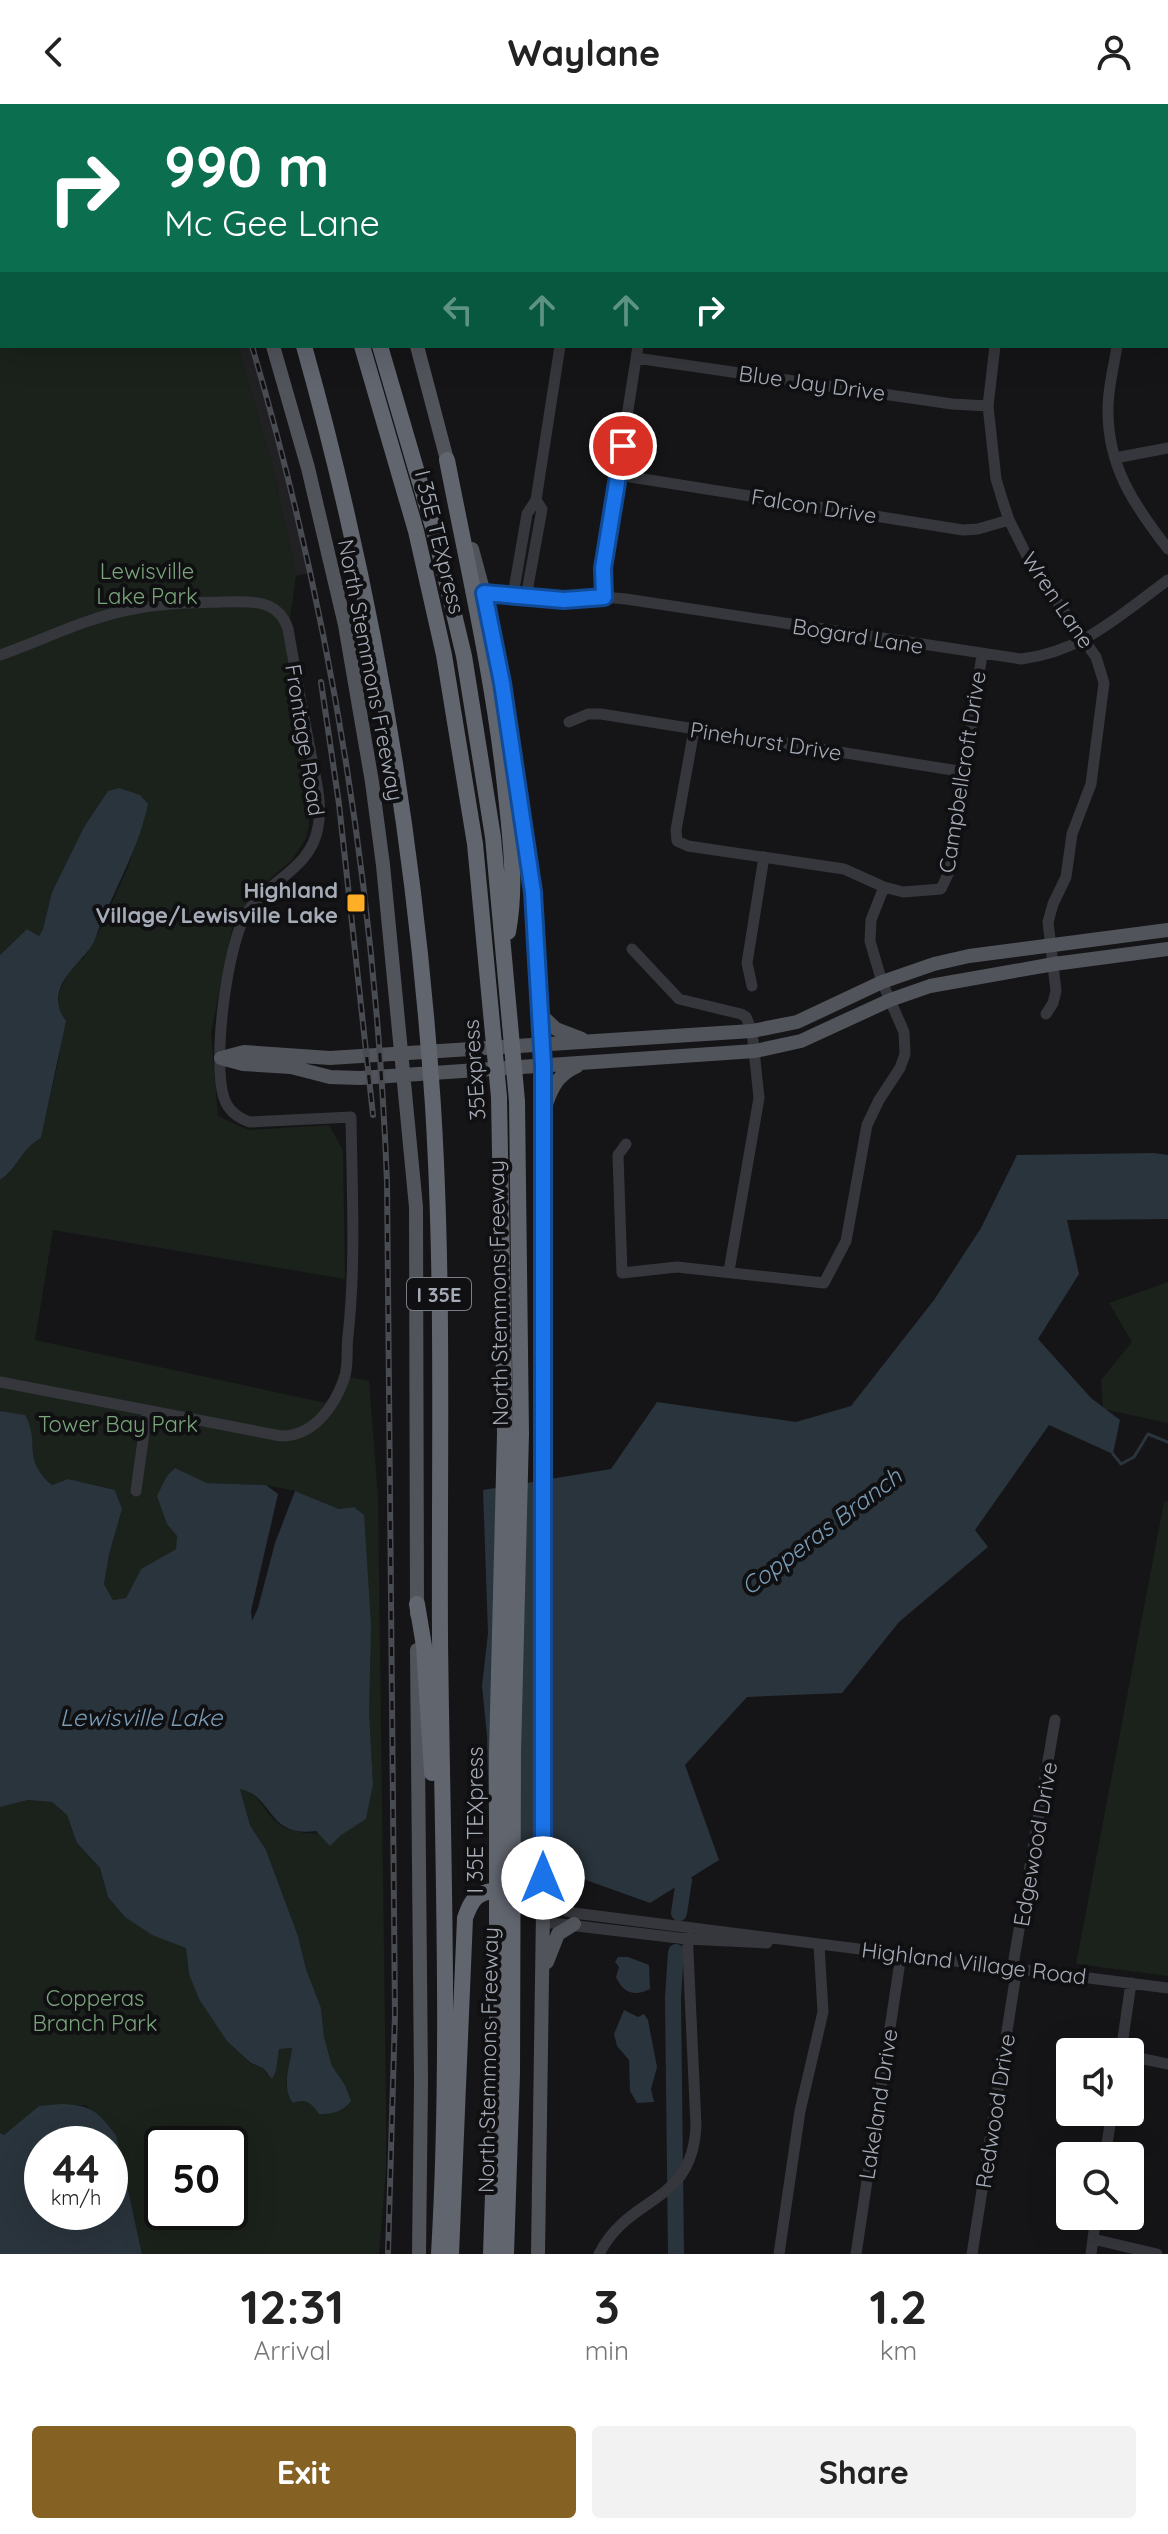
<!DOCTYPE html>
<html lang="en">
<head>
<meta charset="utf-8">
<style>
	:root { --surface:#fff; --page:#f2f2f2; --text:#222; --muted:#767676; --accent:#856123 }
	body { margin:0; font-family:Quicksand,sans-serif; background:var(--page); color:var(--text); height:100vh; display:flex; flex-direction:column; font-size:30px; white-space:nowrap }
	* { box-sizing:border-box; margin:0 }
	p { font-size:26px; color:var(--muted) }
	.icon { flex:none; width:44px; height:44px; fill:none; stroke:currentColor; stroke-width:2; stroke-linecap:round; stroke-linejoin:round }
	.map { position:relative; height:2150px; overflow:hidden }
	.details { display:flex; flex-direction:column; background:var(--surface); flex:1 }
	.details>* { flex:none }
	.hud { position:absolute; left:0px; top:0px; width:1168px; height:244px; box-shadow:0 8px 32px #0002; background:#0b6e4f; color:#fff; overflow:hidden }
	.buttons { position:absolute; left:1056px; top:1934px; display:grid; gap:16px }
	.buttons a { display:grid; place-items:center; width:88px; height:88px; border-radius:8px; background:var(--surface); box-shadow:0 8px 32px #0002; font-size:40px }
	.speed { position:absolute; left:24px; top:2022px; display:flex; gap:16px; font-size:40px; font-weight:700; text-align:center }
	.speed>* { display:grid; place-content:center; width:104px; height:104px; border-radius:50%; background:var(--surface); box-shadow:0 8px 32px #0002; line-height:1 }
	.speed small { font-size:20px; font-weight:400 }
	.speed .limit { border:4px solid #111; border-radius:12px; background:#fff; color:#111 }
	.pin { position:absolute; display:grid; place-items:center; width:68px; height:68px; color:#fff; margin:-34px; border:4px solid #fff; border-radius:50%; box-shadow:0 2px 8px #0007 }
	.me { position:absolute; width:88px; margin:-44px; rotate:0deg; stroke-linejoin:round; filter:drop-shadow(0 0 6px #0008) }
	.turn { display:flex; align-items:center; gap:28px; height:168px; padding:0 32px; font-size:36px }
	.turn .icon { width:104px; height:104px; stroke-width:2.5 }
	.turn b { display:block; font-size:56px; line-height:68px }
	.lanes { display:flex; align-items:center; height:76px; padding:0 32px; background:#0003; justify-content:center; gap:40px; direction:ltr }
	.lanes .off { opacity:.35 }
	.eta { display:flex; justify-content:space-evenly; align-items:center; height:136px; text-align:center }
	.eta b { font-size:48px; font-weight:700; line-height:56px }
	.primary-button { display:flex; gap:16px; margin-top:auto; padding:16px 32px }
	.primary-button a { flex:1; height:92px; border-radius:8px; background:var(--accent); color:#fff; font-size:32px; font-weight:700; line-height:92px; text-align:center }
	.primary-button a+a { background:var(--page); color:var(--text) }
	header { display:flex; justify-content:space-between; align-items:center; height:104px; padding:0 32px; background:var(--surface); font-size:36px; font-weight:700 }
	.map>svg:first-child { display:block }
</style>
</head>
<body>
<header><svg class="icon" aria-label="back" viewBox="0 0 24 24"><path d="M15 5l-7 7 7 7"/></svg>Waylane<svg class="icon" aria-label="person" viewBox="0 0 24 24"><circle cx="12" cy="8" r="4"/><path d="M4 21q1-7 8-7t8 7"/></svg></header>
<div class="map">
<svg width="1168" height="2150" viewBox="0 0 1168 2150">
	<rect width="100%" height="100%" fill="#151517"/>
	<path fill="#212124" d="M 238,242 L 255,242 L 313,468 L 296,472 L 274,369 Z"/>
	<path fill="#1a221b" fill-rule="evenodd" d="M 0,0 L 154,0 L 154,2 L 2,2 L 2,242 L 238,242 L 274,369 L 296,472 L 286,542 L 308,680 L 309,721 L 306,734 L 292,756 L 253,789 L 232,825 L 211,929 L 218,1012 L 248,1026 L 329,1021 L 343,1046 L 345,1175 L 53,1126 L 35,1236 L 326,1299 L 337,1283 L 338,1271 L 369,1277 L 378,1393 L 386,2000 L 386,2067 L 379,2150 L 142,2150 L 116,2031 L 86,2001 L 39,2002 L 4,2031 L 0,2029 L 0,1703 L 28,1696 L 52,1698 L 67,1711 L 77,1739 L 100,1764 L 108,1793 L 186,1844 L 189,1870 L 250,1959 L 263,1964 L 267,1971 L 276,1967 L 279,1945 L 292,1944 L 286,1982 L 301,1996 L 311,1998 L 345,1981 L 332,1962 L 324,1933 L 321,1904 L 306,1865 L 298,1832 L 266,1746 L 250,1721 L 240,1684 C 265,1693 264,1712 282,1722 C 299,1732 321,1728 340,1732 L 366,1715 L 373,1681 L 353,1403 L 339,1405 L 295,1387 L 266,1381 L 207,1379 L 175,1364 C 155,1384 160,1412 177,1432 L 176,1445 L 141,1465 L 126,1494 L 113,1496 L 104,1480 L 109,1451 L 122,1405 L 115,1386 L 68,1375 L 52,1381 L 35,1364 L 30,1321 L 0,1307 L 0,1076 C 18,1064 22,1044 41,1034 L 59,954 L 61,911 L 58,900 L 59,889 L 70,865 L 83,855 L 95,836 L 128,763 L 145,713 L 108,687 L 84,723 L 52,788 L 43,825 L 39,832 L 27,825 L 0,851 ZM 162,2040 L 230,2040 L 230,2108 L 162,2108 Z
		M 1168,1178 L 1168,1319 L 1103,1305 L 1101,1276 L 1132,1238 L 1109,1199 Z
		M 1168,1397 L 1168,1872 L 1076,1860 L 1164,1398 Z"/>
	<path fill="#2a343c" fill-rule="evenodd" d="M 119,684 L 140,691 L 148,700 C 140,740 119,777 103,815 C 99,822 97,831 94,838 C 83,857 65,867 59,888 C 56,899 60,909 66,917 L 41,1034 C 22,1044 18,1064 0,1076 L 0,851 L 27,825 L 39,832 L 43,825 L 52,788 L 84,723 L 108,687 Z
		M 1154,1049 L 1168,1051 L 1168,1115 L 1067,1116 L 1079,1170 L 1038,1235 L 1091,1294 L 1120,1316 L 1113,1350 L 1049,1321 L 975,1426 L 988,1443 L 899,1518 L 842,1589 L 747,1593 L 685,1661 L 719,1756 L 650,1799 L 530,1756 L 489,1714 L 487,1632 L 482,1582 L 488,1529 L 483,1386 L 611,1365 L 657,1298 L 796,1318 L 851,1302 L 934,1196 L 981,1124 L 1017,1051 Z
		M 0,1307 L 25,1311 C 41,1339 21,1355 52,1381 L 68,1375 L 115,1386 L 122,1405 L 109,1451 L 104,1480 L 113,1496 L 126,1494 L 141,1465 L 176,1445 L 177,1432 L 167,1420 L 157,1392 L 167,1372 L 175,1364 L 207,1379 L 266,1381 L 278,1390 L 251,1507 L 252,1517 L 258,1504 L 275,1439 L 295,1387 L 339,1405 L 354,1403 L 364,1411 L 371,1520 L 369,1610 L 373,1681 L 366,1715 L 340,1732 L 330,1742 L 316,1727 C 267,1734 274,1692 240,1685 L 250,1721 L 266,1746 L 298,1832 L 306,1865 L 321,1904 L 324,1933 L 332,1962 L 345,1981 L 351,1997 C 342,2008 333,2010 319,2010 C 311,1999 307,1994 293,1999 C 281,1983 290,1962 292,1944 L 279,1945 L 276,1967 L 272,1975 L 263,1964 L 251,1959 L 227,1937 L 199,1895 L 189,1870 L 186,1844 L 152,1831 L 125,1813 L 108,1793 L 100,1764 L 77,1739 L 67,1711 L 52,1698 L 28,1696 L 0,1703 Z
		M 618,1853 L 628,1853 L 649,1861 L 650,1885 C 634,1893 623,1889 616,1873 L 619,1863 L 615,1858 Z
		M 624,1906 L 638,1913 L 644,1910 L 648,1916 L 657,1963 L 651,1985 L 654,1998 L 637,1999 L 630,1987 L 629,1956 L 617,1942 L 614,1930 Z
		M 61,2000 C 92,2001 97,2007 116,2031 L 142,2150 L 0,2150 L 0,2029 L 4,2031 L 39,2002 ZM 42,2040 L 110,2040 L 110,2108 L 42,2108 Z"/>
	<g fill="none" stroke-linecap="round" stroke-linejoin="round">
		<path stroke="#2a343c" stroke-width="3" d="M 1113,1350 L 1121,1360 L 1134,1353 L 1148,1330 L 1168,1338"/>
		<path stroke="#2a343c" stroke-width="16" d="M 678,1758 L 684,1776 L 679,1809
			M 676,1848 L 673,1894 L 676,2150"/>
		<path stroke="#35373c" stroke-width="11" d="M 598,2 L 598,0
			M 678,2 L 678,0
			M 1154,2 L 1154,0
			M 995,242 L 988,302 L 996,375 L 1003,398 L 1009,416 L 1032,462 L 1096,553 L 1104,579 L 1091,680 L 1072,730 L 1066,773 L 1053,800 L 1048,818 L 1056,887 L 1053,899 L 1046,910
			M 1117,242 C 1114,262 1108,284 1108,304 C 1107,362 1134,401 1168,445
			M 636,254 L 952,300 L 988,302
			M 1115,354 L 1168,344
			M 618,371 L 963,426 L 978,425 L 1009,416
			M 484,489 L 564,496 L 604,493 L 626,495 L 1021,555 C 1082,548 1120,511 1168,476
			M 513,491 L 527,410 L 536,396 L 560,242
			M 526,493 L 542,405 L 536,396
			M 604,493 L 605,452 L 638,242
			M 0,551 C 43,536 84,515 128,506 C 159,499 189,499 221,498 C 248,498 278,493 288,525 C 295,565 302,605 310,645 C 314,669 323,697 318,723 C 311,766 267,776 246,810 C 227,842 212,958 224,994 C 228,1006 238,1014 250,1018 L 351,1013 C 352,1085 356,1160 348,1232 C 346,1246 349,1262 344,1275 C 334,1303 314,1332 281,1332 L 0,1278
			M 569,618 L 588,610 L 601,610 L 965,668
			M 694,626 L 676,726 L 677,737 L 688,742 L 844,765 L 884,783 L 903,788 L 941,785 L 949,768 L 982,551
			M 632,845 L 679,895 L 741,910 L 746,913 L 752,927 L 759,994 L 729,1167
			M 752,882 L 747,859 L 764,753
			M 626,1040 L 618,1051 L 622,1169 L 677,1163 L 824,1179 L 846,1137 L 867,1021 L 879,996 L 900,964 L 905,950 L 904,928 L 882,878 L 870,837 L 871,816 L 884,783
			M 136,1387 L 147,1307
			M 543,1795 L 559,1805 L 574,1809 L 1168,1884
			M 543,1818 L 687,1835 L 767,1839
			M 1121,1948 L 1131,1879
			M 1130,1952 L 1168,1960
			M 1105,2052 L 1112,2008
			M 1093,2135 L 1157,2150
			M 599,2150 C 630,2089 692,2102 696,2022 L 687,1825
			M 779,2150 L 800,2007 L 823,1908 L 819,1841
			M 856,2150 L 901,1851
			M 972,2150 L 1015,1876 L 1014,1855 L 1055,1616
			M 1091,2150 L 1096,2112"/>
		<path stroke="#51545b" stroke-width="14" d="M 190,0 L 191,2
			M 336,0 L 337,2
			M 273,242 L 308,364 L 345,521 L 372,678 L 383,761 L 416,1103 L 417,1510
			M 417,242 L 450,367
			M 472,445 L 484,489 L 502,579 L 521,700 L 533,788 L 543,961 L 543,1808 L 538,2150
			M 541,911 L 556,925 L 582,935
			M 225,953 L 244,948 L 330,954 L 752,927 L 797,918 L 882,878 L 934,860 L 969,852 L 1168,826
			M 221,954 L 243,960 L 291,963 L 330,973 L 360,974 L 755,947 L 801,937 L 890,896 L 930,882 L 1054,860 L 1168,845
			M 546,1000 C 553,981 559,970 577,962
			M 417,1546 L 421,1977 L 419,2150
			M 547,1858 L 558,1830 L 574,1820"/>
		<path stroke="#61656e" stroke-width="16" d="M 221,0 L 222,2
			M 282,0 L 282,2
			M 300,0 L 300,2
			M 304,242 C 374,491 416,744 433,1002 C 444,1178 439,1356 440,1532 C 442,1738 451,1944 439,2150
			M 362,242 L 416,427 L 444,551 L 475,740 L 499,993 L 505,1330 L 497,1649 L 497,1970 L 491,2150
			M 380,242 L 435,430 L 464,552 L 493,733 L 517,997 L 521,1330 L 513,1649 L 512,1970 L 506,2150
			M 447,356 C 468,464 493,572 505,682 C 510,730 517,780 508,828
			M 417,1500 L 424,1542 L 432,1669
			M 451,2150 L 465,1814 C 468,1806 471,1797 478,1792 C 494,1781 527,1788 543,1795"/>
		<defs>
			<path id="rail" d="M 166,0 L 167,2
				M 252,242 C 332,513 376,795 387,1078 L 395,1910 L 388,2150
				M 321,578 L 339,700 L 373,1011"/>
		</defs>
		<use href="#rail" stroke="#484b51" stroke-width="6"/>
		<use href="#rail" stroke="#101012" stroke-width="3" stroke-dasharray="9" stroke-linecap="butt"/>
	</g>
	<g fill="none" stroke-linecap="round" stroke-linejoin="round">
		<defs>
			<path id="route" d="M 543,1774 L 543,961 L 533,788 L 502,579 L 484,489 L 564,496 L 604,493 L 603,464 L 623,342"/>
		</defs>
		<use href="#route" stroke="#114b97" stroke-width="20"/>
		<use href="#route" stroke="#1a73e8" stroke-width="14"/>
	</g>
	<rect fill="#ffae25" stroke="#101012" stroke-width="3" x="346" y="789" width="20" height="20" rx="4"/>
	<g text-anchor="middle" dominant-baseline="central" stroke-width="8" stroke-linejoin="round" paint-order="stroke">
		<rect fill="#101012" stroke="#787d86" stroke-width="2" x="407" y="1174" width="64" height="32" rx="6"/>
		<g font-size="20" font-weight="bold" fill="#a5acb8">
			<text x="439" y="1190">I 35E</text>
		</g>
		<g font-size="22" fill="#a5acb8" stroke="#101012">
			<text transform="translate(812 279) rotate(8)">Blue Jay Drive</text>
			<text transform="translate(814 402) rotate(9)">Falcon Drive</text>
			<text transform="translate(440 438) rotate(76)">I 35E TEXpress</text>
			<text transform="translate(1058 496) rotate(56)">Wren Lane</text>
			<text transform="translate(858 532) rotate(9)">Bogard Lane</text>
			<text transform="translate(371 566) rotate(79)">North Stemmons Freeway</text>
			<text transform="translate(305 636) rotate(81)">Frontage Road</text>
			<text transform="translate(766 637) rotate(9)">Pinehurst Drive</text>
			<text transform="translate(962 668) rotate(-81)">Campbellcroft Drive</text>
			<text transform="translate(474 966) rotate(-94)">35Express</text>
			<text transform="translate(498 1189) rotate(-91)">North Stemmons Freeway</text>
			<text transform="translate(475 1716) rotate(-90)">I 35E TEXpress</text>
			<text transform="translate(1035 1740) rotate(-80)">Edgewood Drive</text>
			<text transform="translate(974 1859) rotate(7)">Highland Village Road</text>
			<text transform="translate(488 1956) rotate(-89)">North Stemmons Freeway</text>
			<text transform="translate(878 2000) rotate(-81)">Lakeland Drive</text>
			<text transform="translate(995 2007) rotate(-81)">Redwood Drive</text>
		</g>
		<g font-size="22" fill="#7aa57b" stroke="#101012">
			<text x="147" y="467">Lewisville<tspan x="147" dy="25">Lake Park</tspan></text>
			<text x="118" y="1320">Tower Bay Park</text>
			<text x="95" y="1894">Copperas<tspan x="95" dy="25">Branch Park</tspan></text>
		</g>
		<g font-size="22" font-weight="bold" fill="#a5acb8" stroke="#101012" text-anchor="end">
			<text x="338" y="786">Highland<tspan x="338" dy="25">Village/Lewisville Lake</tspan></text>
		</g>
		<g font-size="24" font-style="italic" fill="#799cb7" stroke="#101012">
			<text transform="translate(821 1427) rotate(-37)">Copperas Branch</text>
			<text x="141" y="1613">Lewisville Lake</text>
		</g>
	</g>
</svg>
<div class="buttons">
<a><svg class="icon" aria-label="sound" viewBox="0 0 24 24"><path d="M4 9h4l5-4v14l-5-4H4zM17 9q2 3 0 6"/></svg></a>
<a><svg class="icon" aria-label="search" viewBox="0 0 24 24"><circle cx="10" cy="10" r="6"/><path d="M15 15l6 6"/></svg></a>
</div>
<div class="speed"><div>44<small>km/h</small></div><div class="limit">50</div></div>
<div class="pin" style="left:623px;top:342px;background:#d93025"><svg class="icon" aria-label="arrive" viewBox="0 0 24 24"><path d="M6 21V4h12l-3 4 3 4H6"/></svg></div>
<svg class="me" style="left:543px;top:1774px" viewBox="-20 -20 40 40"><circle r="19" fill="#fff"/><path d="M0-13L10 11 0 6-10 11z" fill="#1a73e8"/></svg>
<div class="hud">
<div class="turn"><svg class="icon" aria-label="right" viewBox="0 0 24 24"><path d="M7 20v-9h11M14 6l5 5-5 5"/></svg><div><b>990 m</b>Mc Gee Lane</div></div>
<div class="lanes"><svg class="icon off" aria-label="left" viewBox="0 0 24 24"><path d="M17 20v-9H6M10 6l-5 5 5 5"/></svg><svg class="icon off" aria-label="ahead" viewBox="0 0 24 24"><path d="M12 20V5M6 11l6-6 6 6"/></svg><svg class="icon off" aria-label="ahead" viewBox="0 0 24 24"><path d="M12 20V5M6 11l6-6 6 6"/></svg><svg class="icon" aria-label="right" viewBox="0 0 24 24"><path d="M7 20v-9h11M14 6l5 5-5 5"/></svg></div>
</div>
</div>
<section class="details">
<div class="eta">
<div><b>12:31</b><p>Arrival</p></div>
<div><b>3</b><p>min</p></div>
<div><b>1.2</b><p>km</p></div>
</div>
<div class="primary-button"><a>Exit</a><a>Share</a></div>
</section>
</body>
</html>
